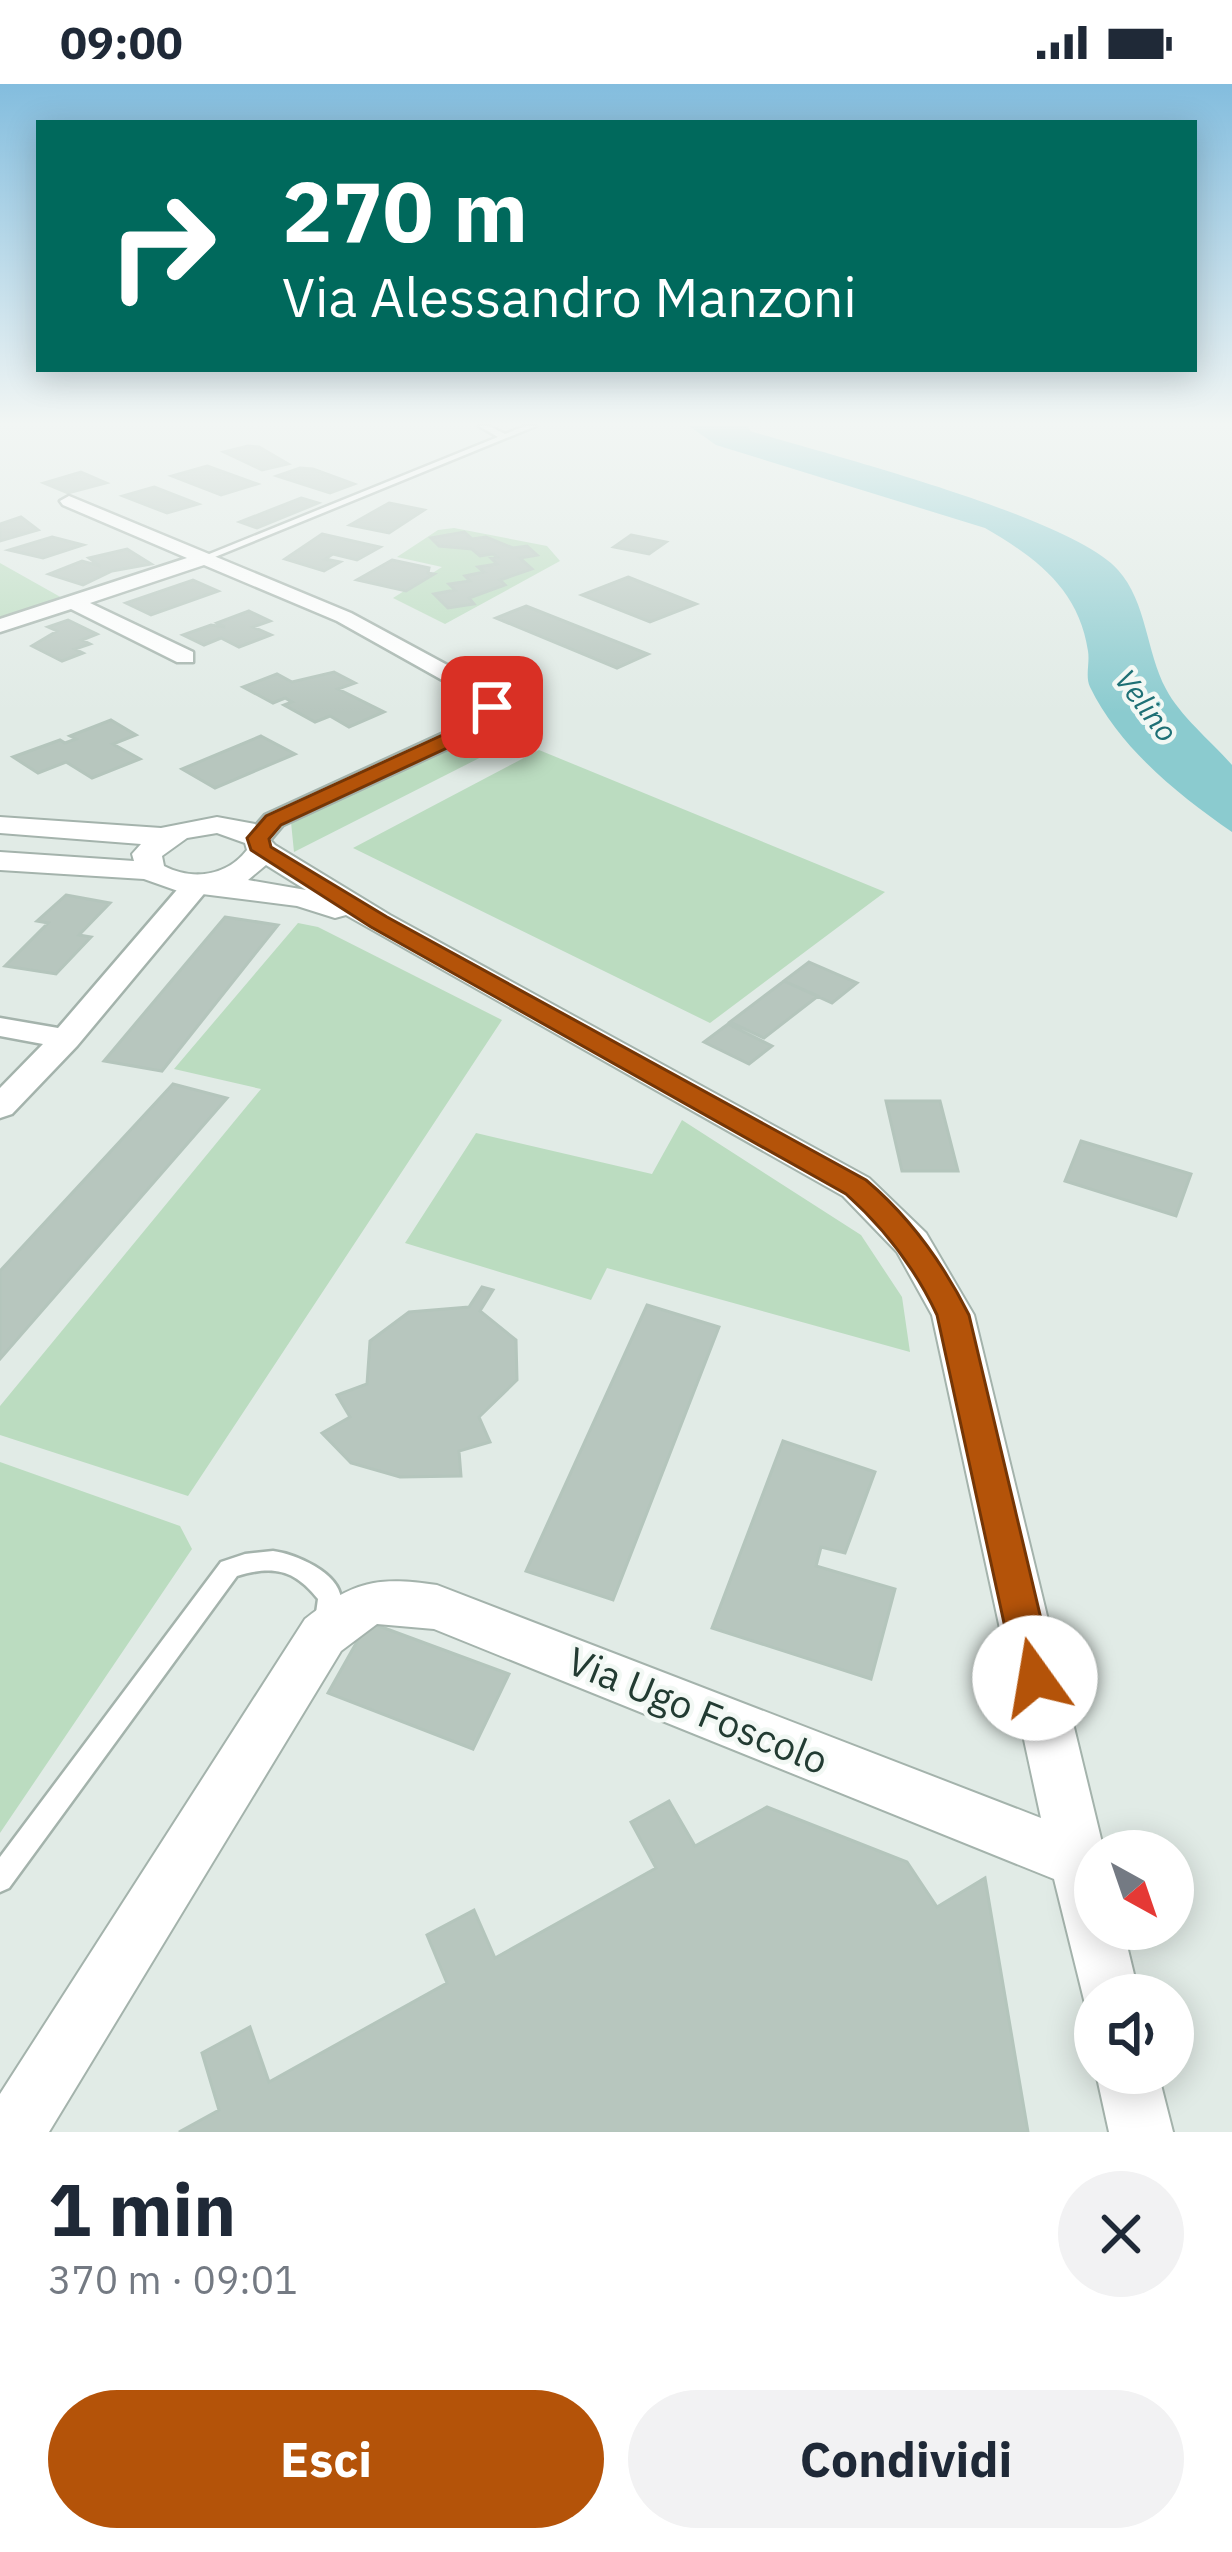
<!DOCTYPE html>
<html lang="it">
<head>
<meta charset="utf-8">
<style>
	:root { --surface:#fff; --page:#f2f2f3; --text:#1f2937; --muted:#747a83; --accent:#b45309 }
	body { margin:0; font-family:"IBM Plex Sans",sans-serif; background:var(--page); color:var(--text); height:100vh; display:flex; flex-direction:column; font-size:45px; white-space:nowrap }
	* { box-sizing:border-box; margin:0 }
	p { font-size:39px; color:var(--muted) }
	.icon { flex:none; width:66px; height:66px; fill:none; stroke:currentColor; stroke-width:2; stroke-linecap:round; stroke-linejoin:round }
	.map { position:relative; height:2048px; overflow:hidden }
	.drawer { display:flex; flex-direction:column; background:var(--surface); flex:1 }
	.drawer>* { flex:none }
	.top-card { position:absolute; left:36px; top:36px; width:1161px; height:252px; border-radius:0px; box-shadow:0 6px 30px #0003; background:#00695c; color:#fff; overflow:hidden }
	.needle { width:78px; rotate:140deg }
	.controls { position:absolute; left:1074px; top:1746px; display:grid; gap:24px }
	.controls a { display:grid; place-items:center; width:120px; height:120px; border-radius:50%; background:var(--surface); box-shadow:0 6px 30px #0003; font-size:60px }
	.pin { position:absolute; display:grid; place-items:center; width:102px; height:102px; color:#fff; margin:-51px; border-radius:24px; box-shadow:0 6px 18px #0006 }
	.me { position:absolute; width:132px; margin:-66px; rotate:347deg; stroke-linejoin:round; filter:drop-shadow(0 0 9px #0008) }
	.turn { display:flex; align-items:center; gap:42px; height:252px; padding:0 48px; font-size:54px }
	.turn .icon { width:156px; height:156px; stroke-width:2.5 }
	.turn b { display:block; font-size:84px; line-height:102px }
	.round { display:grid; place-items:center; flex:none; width:126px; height:126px; border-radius:63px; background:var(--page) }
	.headline { display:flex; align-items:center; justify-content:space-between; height:204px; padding:0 48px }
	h1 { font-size:72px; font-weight:800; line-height:90px }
	.action { display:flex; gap:24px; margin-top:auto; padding:24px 48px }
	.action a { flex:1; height:138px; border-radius:72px; background:var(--accent); color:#fff; font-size:48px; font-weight:800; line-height:138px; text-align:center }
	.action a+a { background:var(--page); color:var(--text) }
	.status { display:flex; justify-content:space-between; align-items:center; height:84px; padding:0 60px; background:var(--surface); direction:ltr }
	.status svg { height:33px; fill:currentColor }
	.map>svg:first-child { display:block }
</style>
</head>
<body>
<div class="status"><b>09:00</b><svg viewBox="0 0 49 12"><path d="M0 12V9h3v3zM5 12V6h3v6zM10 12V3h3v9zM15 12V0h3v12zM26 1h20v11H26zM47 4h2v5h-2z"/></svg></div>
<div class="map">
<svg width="1232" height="2048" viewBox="0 0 1232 2048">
	<rect width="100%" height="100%" fill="#e1ebe6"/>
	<path fill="#bbdcc0" d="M 454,444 L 547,462 L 560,477 L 445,540 L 393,514 L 442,483 L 397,473 L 438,446 Z
		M 0,479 L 64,515 L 0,537 Z
		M 486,649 L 507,660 L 294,768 L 291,738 Z
		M 539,666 L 885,808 L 710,939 L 353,764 Z
		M 298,839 L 318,843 L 502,936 L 188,1412 L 0,1351 L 0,1322 L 261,1005 L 174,985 Z
		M 682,1036 L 861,1151 L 902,1213 L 910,1268 L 607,1184 L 591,1216 L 405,1159 L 476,1049 L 652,1090 Z
		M 0,1378 L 180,1442 L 192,1465 L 0,1749 Z"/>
	<path fill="#8bcbcf" d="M 689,342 L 748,342 L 750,347 C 826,370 1072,433 1118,486 C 1147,518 1146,568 1166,605 C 1180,632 1211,657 1232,681 L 1232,748 C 1177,710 1120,664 1090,603 C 1085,592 1090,579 1088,567 C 1079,505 1035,473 985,444 L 716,361 Z"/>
	<path fill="#b7c6be" stroke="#b4c5bc" stroke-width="3" d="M 248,362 L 259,363 L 288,380 L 262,386 L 224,368 Z
		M 207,382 L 257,400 L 221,411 L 172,392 Z
		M 300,384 L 313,385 L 354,400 L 330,409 L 277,392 Z
		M 81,388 L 106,399 L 68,409 L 44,399 Z
		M 154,403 L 198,420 L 167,429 L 123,412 Z
		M 301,414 L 318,419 L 257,444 L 240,438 Z
		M 389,419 L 424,426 L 389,449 L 350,441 Z
		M 21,433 L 38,446 L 0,457 L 0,440 Z
		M 464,448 L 472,455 L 486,453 L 513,464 L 527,462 L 537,471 L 520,474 L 532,485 L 500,496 L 505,501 L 469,514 L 474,520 L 448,524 L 434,510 L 455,506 L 449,500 L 470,497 L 465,492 L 484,488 L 478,483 L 497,480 L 491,474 L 497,473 L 493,470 L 480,472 L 472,465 L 439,462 L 431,454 Z
		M 322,450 L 380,463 L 357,476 L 333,470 L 325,475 L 340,478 L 324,487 L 285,475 Z
		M 631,451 L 666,458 L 649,470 L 614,463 Z
		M 52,453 L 83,461 L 43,474 L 9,466 Z
		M 127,465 L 151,480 L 112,487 L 83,501 L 49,490 L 82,477 L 100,482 L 89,474 Z
		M 392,476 L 429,484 L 428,489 L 434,490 L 406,507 L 357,496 Z
		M 628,493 L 696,520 L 650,538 L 582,511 Z
		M 193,496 L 218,507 L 151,531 L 126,519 Z
		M 526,522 L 648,570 L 617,584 L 496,534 Z
		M 249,527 L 270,537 L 253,543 L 271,551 L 239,563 L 221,554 L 204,561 L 183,551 L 211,541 L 225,543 L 217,539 Z
		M 68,536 L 97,550 L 82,556 L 90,560 L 75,565 L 83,569 L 62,577 L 32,562 L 57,547 L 48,543 Z
		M 334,588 L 355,599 L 338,605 L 384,628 L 349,643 L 330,632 L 315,638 L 284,621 L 292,618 L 285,614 L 273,619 L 243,603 L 277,590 L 292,598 Z
		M 111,636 L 136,651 L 113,660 L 140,675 L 92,694 L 66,678 L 38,689 L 13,673 L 60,656 L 65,659 L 76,655 L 70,652 Z
		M 261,652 L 295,670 L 215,704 L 182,685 Z
		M 66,811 L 110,819 L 79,851 L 91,853 L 56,890 L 5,882 L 48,839 L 37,837 Z
		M 225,833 L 278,841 L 162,987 L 104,977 Z
		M 809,878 L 857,899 L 832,919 L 784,897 Z
		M 784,897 L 818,912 L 764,954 L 730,938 Z
		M 728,940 L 772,962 L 749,980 L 704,958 Z
		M 173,1000 L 227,1014 L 0,1275 L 0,1187 Z
		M 886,1017 L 940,1017 L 958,1087 L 902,1087 Z
		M 1081,1057 L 1191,1090 L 1176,1132 L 1065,1097 Z
		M 482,1203 L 493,1206 L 480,1227 L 516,1256 L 517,1296 L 479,1333 L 490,1358 L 459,1367 L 461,1392 L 400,1393 L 351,1379 L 322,1349 L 350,1333 L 337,1311 L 367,1300 L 370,1257 L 409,1228 L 469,1223 Z
		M 647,1221 L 719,1243 L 613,1516 L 526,1487 Z
		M 783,1357 L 875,1388 L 845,1469 L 821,1463 L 816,1482 L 895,1505 L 871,1595 L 712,1544 Z
		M 368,1538 L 509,1590 L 473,1665 L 328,1609 Z
		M 669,1717 L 695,1762 L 767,1723 L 907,1778 L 937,1823 L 985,1794 L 1028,2048 L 179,2048 L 219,2026 L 202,1969 L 250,1943 L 269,1998 L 447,1899 L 427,1851 L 474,1826 L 495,1874 L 656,1784 L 631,1738 Z"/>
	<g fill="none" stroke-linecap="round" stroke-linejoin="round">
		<defs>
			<path id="service" d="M 479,342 L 489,342 L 505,350 L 525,342 L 536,342 L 205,477 L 197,475 L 498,353 Z
				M 273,1467 C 295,1470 339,1488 341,1515 C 342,1524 337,1535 334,1543 L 326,1546 L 318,1543 L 315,1536 L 318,1515 C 294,1485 273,1481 237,1492 L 9,1804 L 0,1808 L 0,1773 L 221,1478 L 245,1470 Z"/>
			<path id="minor" d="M 69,412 L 351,529 L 497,608 L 502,630 L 477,651 L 283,741 L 267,760 L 249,760 L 245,754 L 265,731 L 461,641 L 478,628 L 478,616 L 337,537 L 204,481 L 90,519 L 193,568 L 193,578 L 177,578 L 71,525 L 0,548 L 0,535 L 187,474 L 63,421 L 60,417 Z
				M 198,791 L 208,793 L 212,799 L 208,805 L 77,962 L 12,1030 L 0,1034 L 0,1004 L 43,960 L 0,952 L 0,934 L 58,944 L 188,793 Z"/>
			<path id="tertiary" d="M 0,733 L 161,744 L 217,733 L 255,740 L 275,761 L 390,831 L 869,1094 L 926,1149 L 974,1231 L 1104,1767 L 1095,1767 L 1095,1845 L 1123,1845 L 1139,1911 L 1095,1911 L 1095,1935 L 1088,1932 L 1054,1795 L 434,1545 L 377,1540 L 341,1567 L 49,2048 L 0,2048 L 0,2010 L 305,1535 C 353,1497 378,1492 437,1501 L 1041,1734 L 932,1231 L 897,1168 L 843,1112 L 346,831 L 335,834 L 297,822 L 178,807 L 144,795 L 0,786 L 0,768 L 134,777 L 132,770 L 141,760 L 0,749 ZM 217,749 L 245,759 L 247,766 C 227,792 193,797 164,782 L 162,772 L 187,754 ZM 266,781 L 306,806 L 248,796 Z
				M 1096,1989 L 1158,1989 L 1173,2048 L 1109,2048 Z"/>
		</defs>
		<use href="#service" stroke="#a4b3ac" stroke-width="5"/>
		<use href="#minor" stroke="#a4b3ac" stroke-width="5"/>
		<use href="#tertiary" stroke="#a4b3ac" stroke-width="4"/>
		<use href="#service" fill="#fff" fill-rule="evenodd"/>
		<use href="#minor" fill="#fff" fill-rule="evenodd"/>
		<use href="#tertiary" fill="#fff" fill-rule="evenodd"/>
	</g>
	<linearGradient id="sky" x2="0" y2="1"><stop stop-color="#83bdde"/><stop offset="0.54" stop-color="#f2f6f4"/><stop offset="1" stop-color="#f2f6f4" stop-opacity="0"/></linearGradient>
	<rect width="1232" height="629" fill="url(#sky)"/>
	<path fill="#b45309" stroke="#753606" stroke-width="3" d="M 492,617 L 502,623 L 492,639 L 475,651 L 281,741 L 269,755 L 271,763 L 387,833 L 866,1096 C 911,1134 943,1179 969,1231 L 1055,1594 L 1049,1607 L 1035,1612 L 1021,1607 L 1016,1594 L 937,1231 C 915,1184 885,1145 846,1110 L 371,843 L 251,766 L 247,754 L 266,732 L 462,642 Z"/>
	<g text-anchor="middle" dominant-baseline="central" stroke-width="9" stroke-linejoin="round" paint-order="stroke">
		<g font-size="30" font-style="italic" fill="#1e7075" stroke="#f2f8f4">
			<text transform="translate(1147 621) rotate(53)">Velino</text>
		</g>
		<g font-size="39" fill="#223b32" stroke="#f2f8f4">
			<text transform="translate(698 1626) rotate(22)">Via Ugo Foscolo</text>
		</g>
	</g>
</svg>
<div class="controls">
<a><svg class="needle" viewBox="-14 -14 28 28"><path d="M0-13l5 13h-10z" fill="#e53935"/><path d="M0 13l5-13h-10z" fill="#747a83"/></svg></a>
<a><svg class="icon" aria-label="sound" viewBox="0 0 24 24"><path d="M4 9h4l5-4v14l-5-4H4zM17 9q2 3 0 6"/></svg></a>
</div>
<div class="pin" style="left:492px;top:623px;background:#d93025"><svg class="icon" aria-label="arrive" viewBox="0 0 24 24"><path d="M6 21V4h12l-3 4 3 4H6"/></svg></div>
<svg class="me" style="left:1035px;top:1594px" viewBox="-20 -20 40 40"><circle r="19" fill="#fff"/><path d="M0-13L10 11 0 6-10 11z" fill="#b45309"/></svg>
<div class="top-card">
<div class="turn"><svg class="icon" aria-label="right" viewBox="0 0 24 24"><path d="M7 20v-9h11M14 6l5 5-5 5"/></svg><div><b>270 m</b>Via Alessandro Manzoni</div></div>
</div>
</div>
<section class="drawer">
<div class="headline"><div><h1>1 min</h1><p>370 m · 09:01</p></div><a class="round"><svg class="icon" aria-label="close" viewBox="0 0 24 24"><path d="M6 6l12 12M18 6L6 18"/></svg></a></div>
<div class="action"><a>Esci</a><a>Condividi</a></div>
</section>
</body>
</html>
